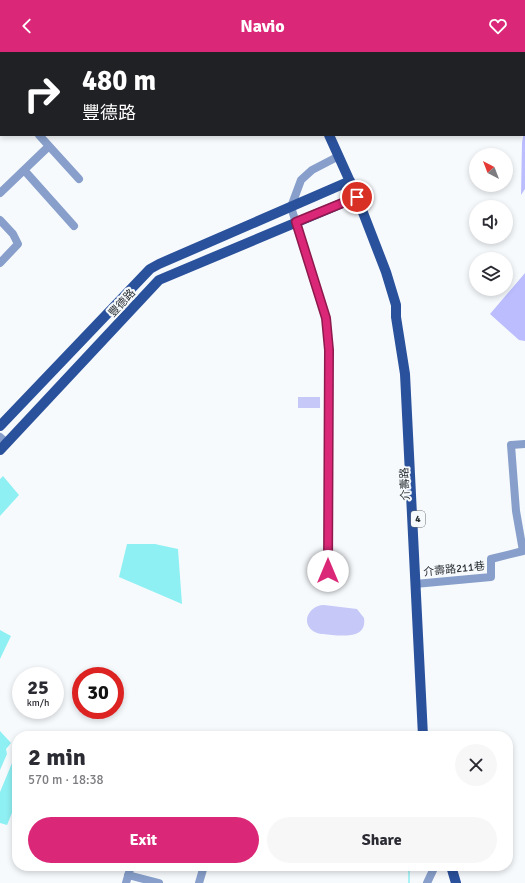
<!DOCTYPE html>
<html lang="en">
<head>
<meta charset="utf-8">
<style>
	:root { --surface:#fff; --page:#f7f7f7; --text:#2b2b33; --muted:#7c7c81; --accent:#db2777 }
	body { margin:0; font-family:Signika,"Noto Sans TC",sans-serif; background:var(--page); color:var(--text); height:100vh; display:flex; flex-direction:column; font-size:15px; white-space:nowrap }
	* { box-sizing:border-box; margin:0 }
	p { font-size:13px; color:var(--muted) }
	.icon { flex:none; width:22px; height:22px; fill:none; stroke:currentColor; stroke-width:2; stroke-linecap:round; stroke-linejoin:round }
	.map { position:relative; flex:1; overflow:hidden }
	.side { position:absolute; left:12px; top:679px; width:501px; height:140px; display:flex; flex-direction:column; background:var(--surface); border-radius:16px; box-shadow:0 2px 6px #0003 }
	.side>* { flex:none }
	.guide { position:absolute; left:0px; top:0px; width:525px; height:84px; box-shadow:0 2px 6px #0003; background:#202124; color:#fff; overflow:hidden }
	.needle { width:26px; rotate:318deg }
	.fabs { position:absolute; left:469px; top:96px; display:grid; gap:8px }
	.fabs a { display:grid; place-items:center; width:44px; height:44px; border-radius:50%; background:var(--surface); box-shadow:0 2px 6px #0003; font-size:20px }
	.speed { position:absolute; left:12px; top:615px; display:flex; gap:8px; font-size:20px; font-weight:700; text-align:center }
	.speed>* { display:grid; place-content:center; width:52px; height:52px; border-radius:50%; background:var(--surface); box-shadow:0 2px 6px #0003; line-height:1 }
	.speed small { font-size:10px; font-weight:400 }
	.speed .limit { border:6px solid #d22; background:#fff; color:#111 }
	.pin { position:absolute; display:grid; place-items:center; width:34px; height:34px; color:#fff; margin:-17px; border:2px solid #fff; border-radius:50%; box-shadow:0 1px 4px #0007 }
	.me { position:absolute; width:44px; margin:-22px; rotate:0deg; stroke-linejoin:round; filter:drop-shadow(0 0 3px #0008) }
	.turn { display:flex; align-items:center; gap:14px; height:84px; padding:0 16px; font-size:18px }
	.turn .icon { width:52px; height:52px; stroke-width:2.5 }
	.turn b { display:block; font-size:28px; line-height:34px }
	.round { display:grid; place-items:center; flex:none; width:42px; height:42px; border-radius:21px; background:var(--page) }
	.head { display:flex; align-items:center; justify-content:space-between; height:68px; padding:0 16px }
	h1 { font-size:24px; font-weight:700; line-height:30px }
	.cta { display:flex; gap:8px; margin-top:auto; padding:8px 16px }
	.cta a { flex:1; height:46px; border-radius:24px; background:var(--accent); color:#fff; font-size:16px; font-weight:700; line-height:46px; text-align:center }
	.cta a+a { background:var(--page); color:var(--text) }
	header { display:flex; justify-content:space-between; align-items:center; height:52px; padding:0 16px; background:var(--accent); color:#fff; font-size:18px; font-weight:700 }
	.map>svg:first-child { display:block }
</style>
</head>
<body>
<header><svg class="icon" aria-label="back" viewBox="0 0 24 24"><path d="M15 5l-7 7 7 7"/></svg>Navio<svg class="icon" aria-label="heart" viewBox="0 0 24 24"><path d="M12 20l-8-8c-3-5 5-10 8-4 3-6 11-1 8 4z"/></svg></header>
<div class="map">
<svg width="525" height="831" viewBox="0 0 525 831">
	<rect width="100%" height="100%" fill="#f7fafd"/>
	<path fill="#c6c8f7" d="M 298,345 L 320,345 L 320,356 L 298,356 Z
		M 324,553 L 357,557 L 364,566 C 367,586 345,584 332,583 C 326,582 319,583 313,579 C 300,570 310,553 324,553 Z"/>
	<path fill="#bbbdff" d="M 525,74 L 525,137 L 521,143 L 522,91 Z
		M 525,221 L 525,289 L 519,288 L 490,262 Z"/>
	<path fill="#8ff0f3" d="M 3,424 L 19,443 L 0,464 L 0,427 Z
		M 127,492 L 155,492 L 178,497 L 182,552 L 119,525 Z
		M 0,578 L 11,584 L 0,607 Z
		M 0,679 L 11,691 L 6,697 L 7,702 L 0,718 Z
		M 17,699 L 17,749 L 7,773 L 0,771 L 0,740 Z"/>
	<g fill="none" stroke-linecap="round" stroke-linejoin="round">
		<path stroke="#8ff0f3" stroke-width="1.5" d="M 409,831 L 409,814"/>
		<path stroke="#879fca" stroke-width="8" d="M 39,83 L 79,127
			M 24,118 L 74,174
			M 0,141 L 49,94
			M 0,168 L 13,182 L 18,192 L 0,211
			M 0,385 L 7,391
			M 328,519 L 329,298 L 326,266 L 291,155 L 301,128 L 312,118 L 339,104
			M 415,532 L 491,525 L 491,507 L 523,499 L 516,459 L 511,393 L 525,392
			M 128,823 L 159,831
			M 126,831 L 131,814
			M 199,831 L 204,814
			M 427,831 L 435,814"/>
		<path stroke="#2a519b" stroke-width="10" d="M 282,0 L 282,1
			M 329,83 L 357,145 L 386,220 L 396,253 L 396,265 L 405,322 L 423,684
			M 0,374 L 150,217 L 159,212 L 350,129
			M 0,398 L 159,228 L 357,145
			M 451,814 L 456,831"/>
	</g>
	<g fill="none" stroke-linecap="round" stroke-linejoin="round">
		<defs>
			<path id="route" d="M 328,519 L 329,298 L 326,266 L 296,170 L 357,145"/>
		</defs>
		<use href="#route" stroke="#8e194d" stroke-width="10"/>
		<use href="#route" stroke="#db2777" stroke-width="7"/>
	</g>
	<g text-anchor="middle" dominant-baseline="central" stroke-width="4" stroke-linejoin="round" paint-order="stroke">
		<rect fill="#f7fafd" stroke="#666c70" stroke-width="1" x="411" y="459" width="14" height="16" rx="3"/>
		<g font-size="10" font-weight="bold" fill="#282f33">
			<text x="418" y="467">4</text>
		</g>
		<g font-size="11" fill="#282f33" stroke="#f7fafd">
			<text transform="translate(122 251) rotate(-47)">豐德路</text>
			<text transform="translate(405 432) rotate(-93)">介壽路</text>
			<text transform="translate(454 517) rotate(-6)">介壽路211巷</text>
		</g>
	</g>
</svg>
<div class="fabs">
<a><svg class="needle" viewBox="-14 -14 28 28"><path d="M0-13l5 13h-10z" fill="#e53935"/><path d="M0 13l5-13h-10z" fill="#7c7c81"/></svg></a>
<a><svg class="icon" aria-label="sound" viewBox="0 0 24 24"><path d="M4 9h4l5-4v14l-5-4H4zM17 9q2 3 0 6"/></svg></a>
<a><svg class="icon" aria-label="layers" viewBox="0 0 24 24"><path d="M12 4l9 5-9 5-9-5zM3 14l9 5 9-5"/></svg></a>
</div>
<div class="speed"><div>25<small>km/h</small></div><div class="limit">30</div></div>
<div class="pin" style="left:357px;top:145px;background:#d93025"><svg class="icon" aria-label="arrive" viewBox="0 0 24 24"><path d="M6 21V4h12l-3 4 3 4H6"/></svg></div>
<svg class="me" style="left:328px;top:519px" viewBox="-20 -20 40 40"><circle r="19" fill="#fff"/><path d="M0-13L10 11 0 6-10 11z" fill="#db2777"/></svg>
<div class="guide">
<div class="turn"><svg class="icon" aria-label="right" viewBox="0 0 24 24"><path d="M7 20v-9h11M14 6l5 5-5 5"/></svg><div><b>480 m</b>豐德路</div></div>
</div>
<section class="side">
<div class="head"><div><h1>2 min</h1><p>570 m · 18:38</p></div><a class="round"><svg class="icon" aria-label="close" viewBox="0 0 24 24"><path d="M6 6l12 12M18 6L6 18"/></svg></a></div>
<div class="cta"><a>Exit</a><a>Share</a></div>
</section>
</div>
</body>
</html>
